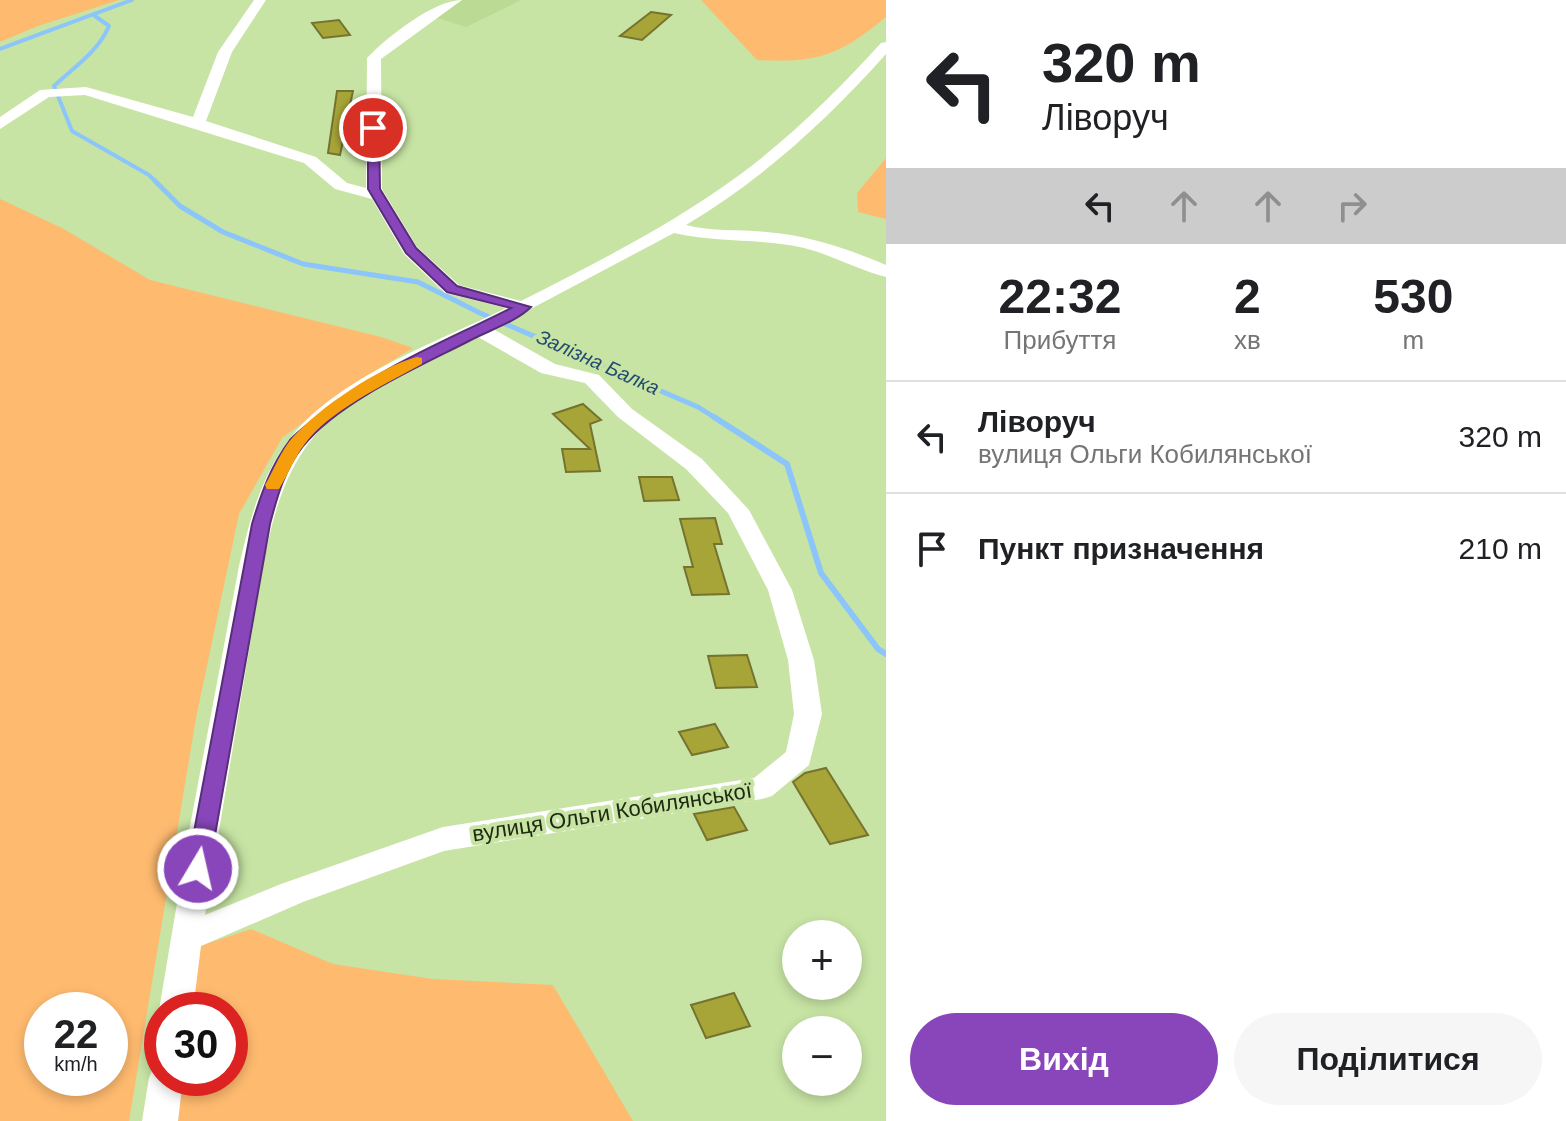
<!DOCTYPE html>
<html lang="uk">
<head>
<meta charset="utf-8">
<style>
	:root { --surface:#fff; --page:#f6f6f6; --text:#202124; --muted:#757577; --line:#e0e0e0; --accent:#8846ba }
	body { margin:0; font-family:Helvetica,sans-serif; background:var(--page); color:var(--text); height:100vh; display:flex; flex-direction:column; font-size:30px; white-space:nowrap }
	* { box-sizing:border-box; margin:0 }
	p { font-size:26px; color:var(--muted) }
	.icon { flex:none; width:44px; height:44px; fill:none; stroke:currentColor; stroke-width:2; stroke-linecap:round; stroke-linejoin:round }
	.map { position:relative; flex:1; overflow:hidden }
	.side { display:flex; flex-direction:column; background:var(--surface); width:680px }
	.side>* { flex:none }
	.hud { background:#fff; color:var(--text); overflow:hidden }
	.tools { position:absolute; left:782px; top:920px; display:grid; gap:16px }
	.tools a { display:grid; place-items:center; width:80px; height:80px; border-radius:50%; background:var(--surface); box-shadow:0 4px 12px #0003; font-size:40px }
	.speed { position:absolute; left:24px; top:992px; display:flex; gap:16px; font-size:40px; font-weight:700; text-align:center }
	.speed>* { display:grid; place-content:center; width:104px; height:104px; border-radius:50%; background:var(--surface); box-shadow:0 4px 12px #0003; line-height:1 }
	.speed small { font-size:20px; font-weight:400 }
	.speed .limit { border:12px solid #d22; background:#fff; color:#111 }
	.pin { position:absolute; display:grid; place-items:center; width:68px; height:68px; color:#fff; margin:-34px; border:4px solid #fff; border-radius:50%; box-shadow:0 2px 8px #0007 }
	.me { position:absolute; width:88px; margin:-44px; rotate:9deg; stroke-linejoin:round; filter:drop-shadow(0 0 6px #0008) }
	.turn { display:flex; align-items:center; gap:28px; height:168px; padding:0 24px; font-size:36px }
	.turn .icon { width:104px; height:104px; stroke-width:2.5 }
	.turn b { display:block; font-size:56px; line-height:68px }
	.lanes { display:flex; align-items:center; height:76px; padding:0 24px; background:#0003; justify-content:center; gap:40px; direction:ltr }
	.lanes .off { opacity:.35 }
	.eta { display:flex; justify-content:space-evenly; align-items:center; height:136px; text-align:center }
	.eta b { font-size:48px; font-weight:800; line-height:56px }
	.primary-button { display:flex; gap:16px; margin-top:auto; padding:16px 24px }
	.primary-button a { flex:1; height:92px; border-radius:48px; background:var(--accent); color:#fff; font-size:32px; font-weight:800; line-height:92px; text-align:center }
	.primary-button a+a { background:var(--page); color:var(--text) }
	ul { padding:0; list-style:none }
	li { display:flex; align-items:center; gap:24px; height:112px; padding:0 24px; border-top:2px solid var(--line) }
	li div { flex:1 }
	li b { display:block; font-size:30px }
	li em { font-style:normal }
	main { display:flex; flex:1; min-height:0 }
	.map>svg:first-child { display:block }
</style>
</head>
<body>
<main>
<div class="map">
<svg width="886" height="1121" viewBox="0 0 886 1121">
	<rect width="100%" height="100%" fill="#c7e4a4"/>
	<path fill="#bbda93" d="M 462,0 L 521,0 L 466,27 L 434,17 Z"/>
	<path fill="#feba6f" fill-rule="evenodd" d="M 0,0 L 119,0 L 38,26 L 0,42 Z
		M 701,0 L 886,0 L 886,17 C 839,56 818,63 757,60 Z
		M 886,158 L 886,219 L 858,212 L 857,193 Z
		M 0,199 L 62,228 L 150,280 L 381,337 L 413,348 L 363,378 L 282,438 L 239,514 L 196,718 L 129,1121 L 0,1121 ZM 42,1010 L 110,1010 L 110,1078 L 42,1078 Z
		M 251,929 L 333,964 L 432,979 L 553,985 L 633,1121 L 178,1121 L 183,1078 L 230,1078 L 230,1010 L 192,1010 L 200,946 Z"/>
	<g fill="none" stroke-linecap="round" stroke-linejoin="round">
		<path stroke="#8cc5fa" stroke-width="4" d="M 95,16 L 109,26 C 98,52 74,67 54,86 L 72,131 L 149,175 L 157,183
			M 0,49 L 132,0"/>
		<path stroke="#8cc5fa" stroke-width="5" d="M 155,181 L 180,206 L 223,232 L 303,264 L 418,282 L 480,313 L 698,407 L 717,419"/>
		<path stroke="#8cc5fa" stroke-width="6" d="M 714,417 L 787,464 L 821,573 L 878,649 L 886,654"/>
	</g>
	<path fill="#a8a538" stroke="#757330" stroke-width="2" d="M 651,12 L 671,15 L 642,40 L 620,36 Z
		M 339,20 L 350,35 L 323,38 L 312,23 Z
		M 337,91 L 353,91 L 348,114 L 353,114 L 352,136 L 344,136 L 340,155 L 328,153 Z
		M 583,404 L 601,420 L 590,424 L 600,471 L 566,472 L 562,449 L 590,449 L 553,414 Z
		M 639,477 L 672,477 L 679,500 L 644,501 Z
		M 715,518 L 722,544 L 714,544 L 729,594 L 692,595 L 684,567 L 693,567 L 680,519 Z
		M 747,655 L 757,687 L 716,688 L 708,656 Z
		M 715,724 L 728,747 L 692,755 L 679,732 Z
		M 826,768 L 841,792 L 868,835 L 830,844 L 793,782 L 805,773 Z
		M 734,807 L 747,830 L 707,840 L 694,814 Z
		M 734,993 L 750,1026 L 706,1038 L 691,1005 Z"/>
	<g fill="none" stroke-linecap="round" stroke-linejoin="round">
		<path fill="#fff" fill-rule="evenodd" d="M 254,0 L 266,0 L 232,52 L 206,121 L 316,157 L 347,183 L 366,188 L 367,58 C 387,37 434,0 462,0 L 381,59 L 382,189 L 417,247 L 459,285 L 521,301 C 596,263 671,225 738,176 C 791,137 837,91 881,43 L 886,42 L 886,54 C 827,120 762,180 686,225 C 713,232 739,229 766,232 C 808,235 848,249 886,265 L 886,277 C 858,270 832,255 804,248 C 761,238 717,243 674,233 L 493,329 L 555,364 L 599,375 L 632,409 L 702,459 L 749,510 L 792,590 L 814,660 L 822,714 L 809,765 L 772,796 L 762,799 L 444,851 L 303,902 L 201,946 L 193,1010 L 162,1010 L 162,1016 L 159,1010 L 190,826 L 239,566 C 249,523 260,478 288,441 C 336,377 436,343 506,308 L 445,293 L 404,254 L 372,199 L 335,189 L 304,163 L 85,95 L 49,97 L 0,129 L 0,117 L 40,90 L 86,87 L 193,117 L 218,52 ZM 478,337 L 541,373 L 585,383 L 618,417 L 686,469 L 728,513 L 768,590 L 788,660 L 794,714 L 786,752 L 754,778 L 443,827 L 281,884 L 205,915 L 263,566 C 271,526 280,485 304,450 C 339,398 422,364 478,337 Z
			M 162,1063 L 162,1078 L 183,1078 L 178,1121 L 142,1121 L 149,1078 L 154,1066 Z"/>
	</g>
	<path fill="#8846ba" stroke="#582e79" stroke-width="2" d="M 373,124 L 379,128 L 380,189 L 416,248 L 457,286 L 531,307 C 516,322 487,331 467,342 C 416,368 340,401 303,446 C 285,468 277,497 270,524 L 209,869 L 206,876 L 198,879 L 190,876 L 187,869 L 252,524 C 261,494 271,465 290,440 C 298,431 309,424 318,416 C 375,369 446,341 511,308 L 447,292 L 406,253 L 368,189 L 368,128 Z"/>
	<path fill="#f59e0b" d="M 417,357 L 422,358 L 422,364 C 386,384 328,411 304,445 C 294,458 288,475 279,489 L 267,489 L 265,485 C 274,470 281,450 293,437 C 319,408 379,367 417,357 Z"/>
	<g text-anchor="middle" dominant-baseline="central" stroke-width="8" stroke-linejoin="round" paint-order="stroke">
		<g font-size="20" font-style="italic" fill="#234c70" stroke="#c7e4a4">
			<text transform="translate(598 362) rotate(24)">Залізна Балка</text>
		</g>
		<g font-size="22" fill="#202a12" stroke="#c7e4a4">
			<text transform="translate(612 812) rotate(-9)">вулиця Ольги Кобилянської</text>
		</g>
	</g>
</svg>
<div class="tools">
<a>+</a>
<a>−</a>
</div>
<div class="speed"><div>22<small>km/h</small></div><div class="limit">30</div></div>
<div class="pin" style="left:373px;top:128px;background:#d93025"><svg class="icon" aria-label="arrive" viewBox="0 0 24 24"><path d="M6 21V4h12l-3 4 3 4H6"/></svg></div>
<svg class="me" style="left:198px;top:869px" viewBox="-20 -20 40 40"><circle r="17" fill="#8846ba" stroke="#fff" stroke-width="3"/><path d="M0-11L8 9 0 5-8 9z" fill="#fff"/></svg>
</div>
<section class="side">
<div class="hud">
<div class="turn"><svg class="icon" aria-label="left" viewBox="0 0 24 24"><path d="M17 20v-9H6M10 6l-5 5 5 5"/></svg><div><b>320 m</b>Ліворуч</div></div>
<div class="lanes"><svg class="icon" aria-label="left" viewBox="0 0 24 24"><path d="M17 20v-9H6M10 6l-5 5 5 5"/></svg><svg class="icon off" aria-label="ahead" viewBox="0 0 24 24"><path d="M12 20V5M6 11l6-6 6 6"/></svg><svg class="icon off" aria-label="ahead" viewBox="0 0 24 24"><path d="M12 20V5M6 11l6-6 6 6"/></svg><svg class="icon off" aria-label="right" viewBox="0 0 24 24"><path d="M7 20v-9h11M14 6l5 5-5 5"/></svg></div>
</div>
<div class="eta">
<div><b>22:32</b><p>Прибуття</p></div>
<div><b>2</b><p>хв</p></div>
<div><b>530</b><p>m</p></div>
</div>
<ul>
<li><svg class="icon" aria-label="left" viewBox="0 0 24 24"><path d="M17 20v-9H6M10 6l-5 5 5 5"/></svg><div><b>Ліворуч</b><p>вулиця Ольги Кобилянської</p></div><em>320 m</em></li>
<li><svg class="icon" aria-label="arrive" viewBox="0 0 24 24"><path d="M6 21V4h12l-3 4 3 4H6"/></svg><div><b>Пункт призначення</b></div><em>210 m</em></li>
</ul>
<div class="primary-button"><a>Вихід</a><a>Поділитися</a></div>
</section>
</main>
</body>
</html>
